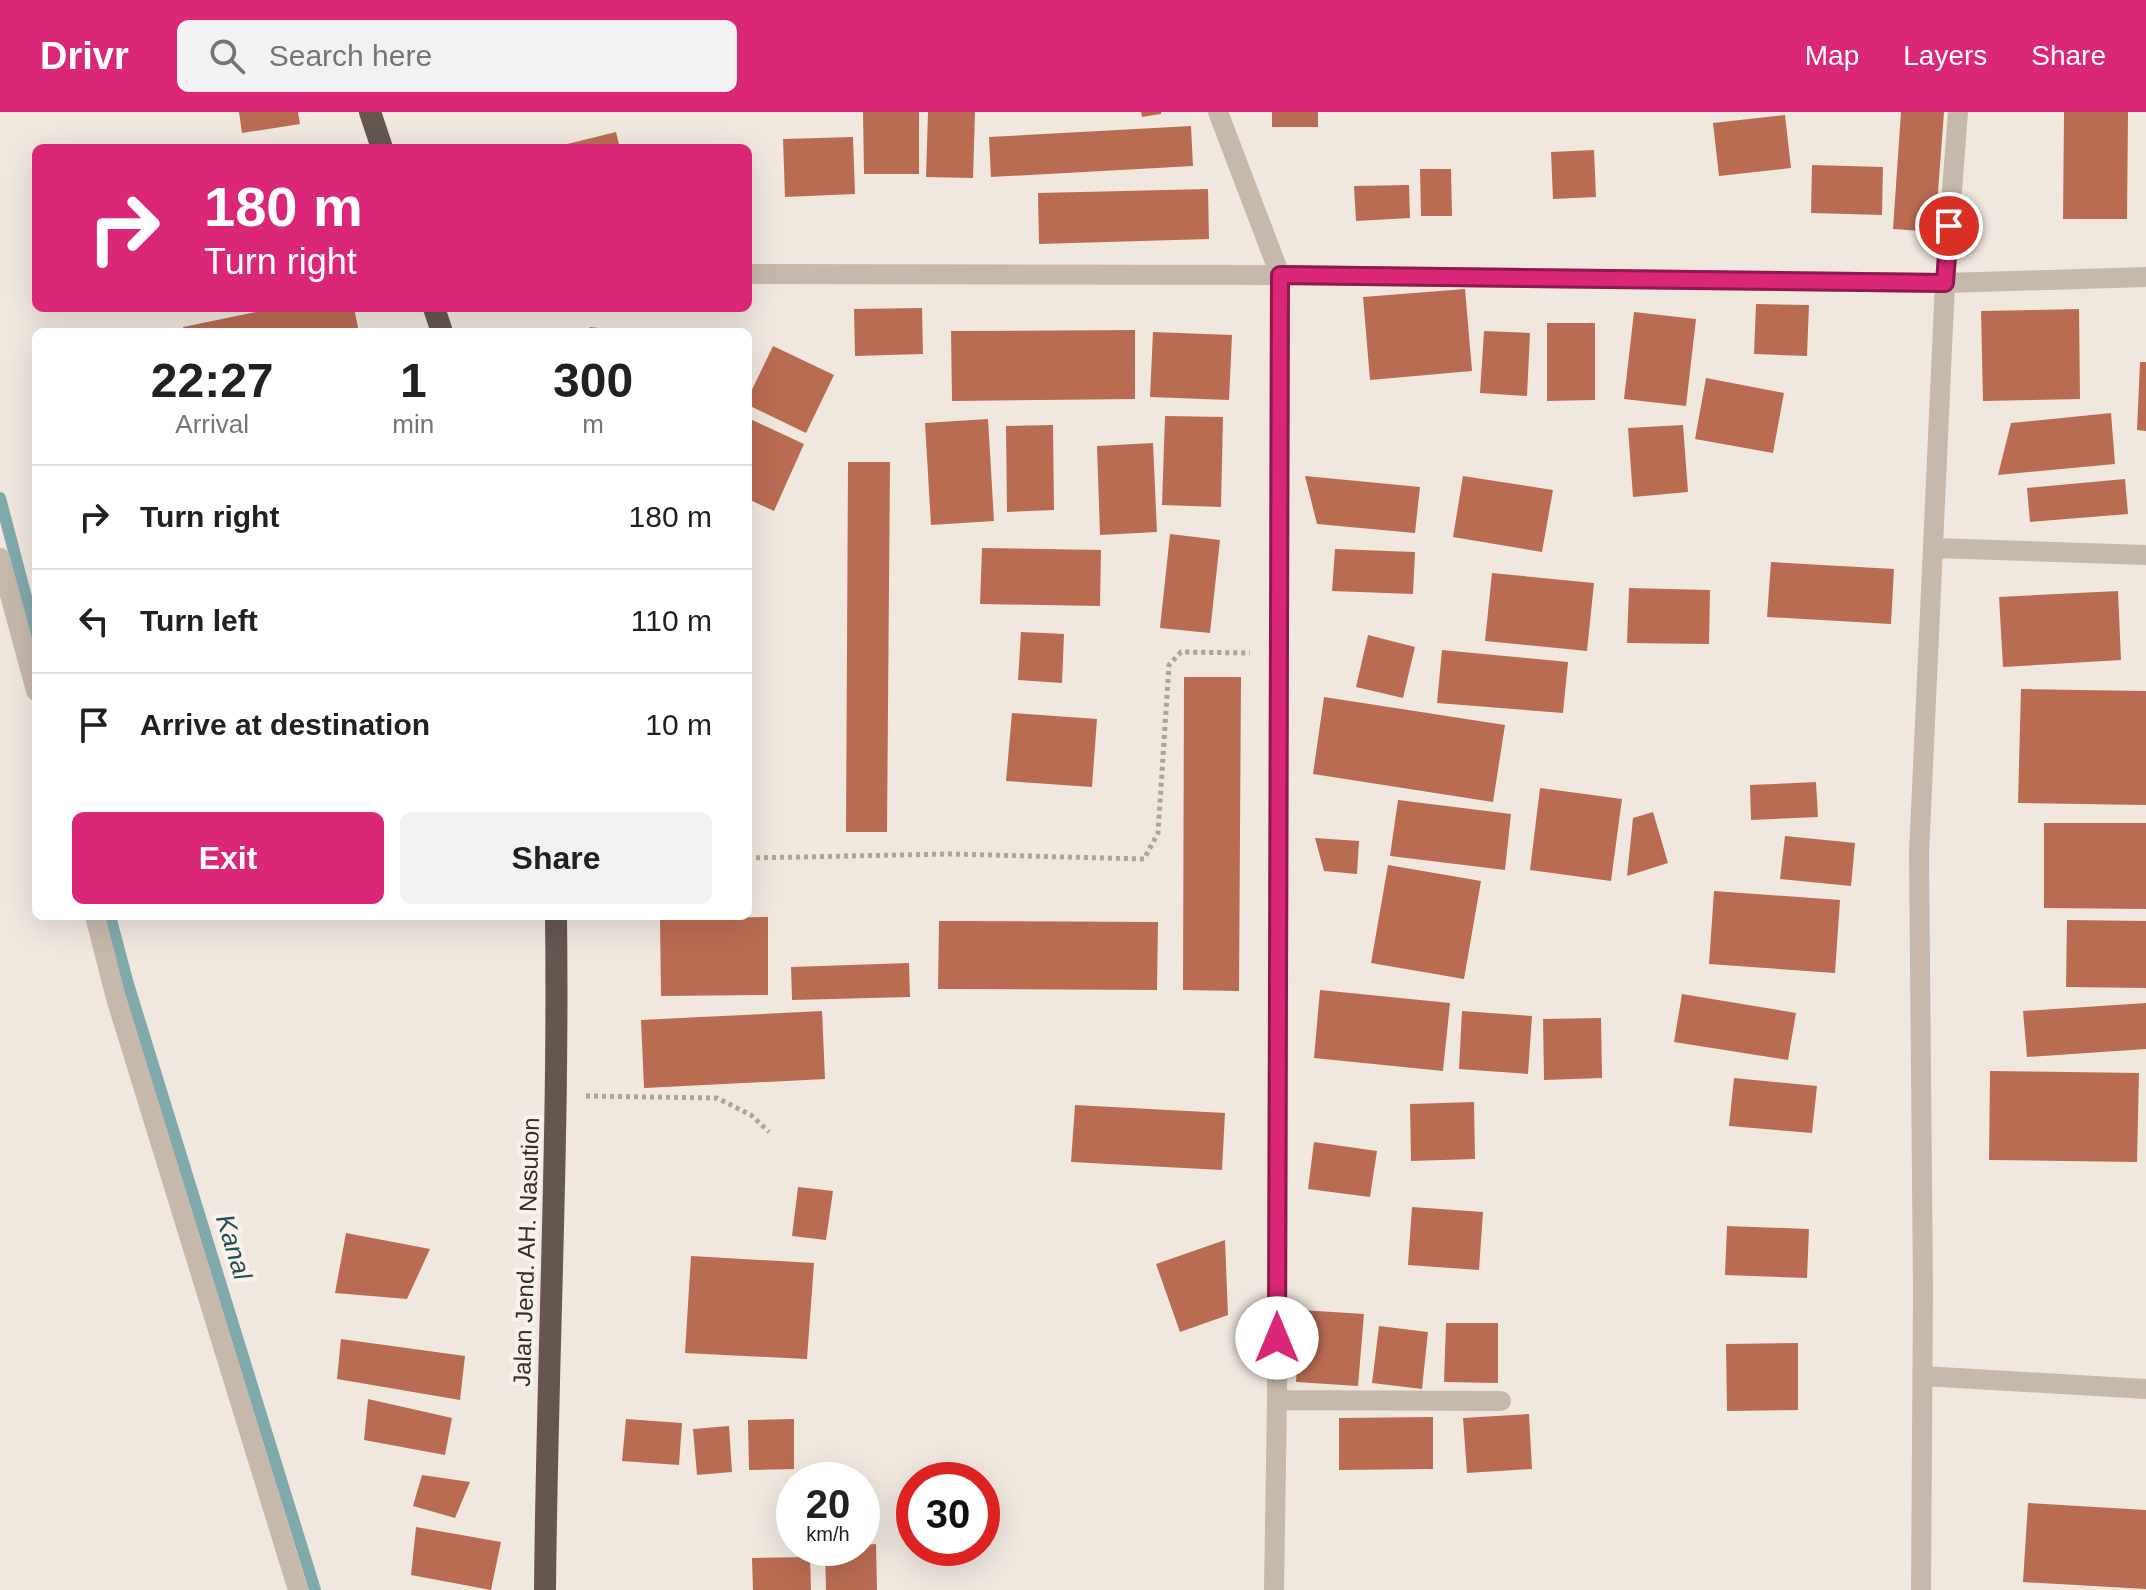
<!DOCTYPE html>
<html lang="en">
<head>
<meta charset="utf-8">
<style>
	:root { --surface:#fff; --page:#f2f2f2; --text:#202124; --muted:#757577; --line:#e0e0e0; --accent:#db2777 }
	body { margin:0; font-family:Arial,sans-serif; background:var(--page); color:var(--text); height:100vh; display:flex; flex-direction:column; font-size:30px; white-space:nowrap }
	* { box-sizing:border-box; margin:0 }
	p { font-size:26px; color:var(--muted) }
	.icon { flex:none; width:44px; height:44px; fill:none; stroke:currentColor; stroke-width:2; stroke-linecap:round; stroke-linejoin:round }
	.map { position:relative; flex:1; overflow:hidden }
	.details { position:absolute; left:32px; top:216px; width:720px; height:592px; display:flex; flex-direction:column; background:var(--surface); border-radius:12px; box-shadow:0 8px 32px #0002 }
	.details>* { flex:none }
	.banner { position:absolute; left:32px; top:32px; width:720px; height:168px; border-radius:12px; box-shadow:0 8px 32px #0002; background:#db2777; color:#fff; overflow:hidden }
	.speed { position:absolute; left:776px; top:1350px; display:flex; gap:16px; font-size:40px; font-weight:700; text-align:center }
	.speed>* { display:grid; place-content:center; width:104px; height:104px; border-radius:50%; background:var(--surface); box-shadow:0 8px 32px #0002; line-height:1 }
	.speed small { font-size:20px; font-weight:400 }
	.speed .limit { border:12px solid #d22; background:#fff; color:#111 }
	.pin { position:absolute; display:grid; place-items:center; width:68px; height:68px; color:#fff; margin:-34px; border:4px solid #fff; border-radius:50%; box-shadow:0 2px 8px #0007 }
	.me { position:absolute; width:88px; margin:-44px; rotate:0deg; stroke-linejoin:round; filter:drop-shadow(0 0 6px #0008) }
	.turn { display:flex; align-items:center; gap:28px; height:168px; padding:0 40px; font-size:36px }
	.turn .icon { width:104px; height:104px; stroke-width:2.5 }
	.turn b { display:block; font-size:56px; line-height:68px }
	.eta { display:flex; justify-content:space-evenly; align-items:center; height:136px; text-align:center }
	.eta b { font-size:48px; font-weight:600; line-height:56px }
	.action { display:flex; gap:16px; margin-top:auto; padding:16px 40px }
	.action a { flex:1; height:92px; border-radius:12px; background:var(--accent); color:#fff; font-size:32px; font-weight:600; line-height:92px; text-align:center }
	.action a+a { background:var(--page); color:var(--text) }
	ul { padding:0; list-style:none }
	li { display:flex; align-items:center; gap:24px; height:104px; padding:0 40px; border-top:2px solid var(--line) }
	li div { flex:1 }
	li b { display:block; font-size:30px }
	li em { font-style:normal }
	header { display:flex; align-items:center; gap:48px; box-sizing:border-box; height:112px; padding:0 40px; background:var(--accent); color:#fff }
	header strong { font-size:38px }
	nav { display:flex; gap:44px; margin-inline-start:auto; font-size:28px }
	.search { width:560px; height:72px; background:var(--page); display:flex; align-items:center; gap:20px; box-sizing:border-box; padding:0 28px; border-radius:12px; color:var(--muted); font-size:30px }
	.map>svg:first-child { display:block }
</style>
</head>
<body>
<header>
<strong>Drivr</strong>
<div class="search"><svg class="icon" aria-label="search" viewBox="0 0 24 24"><circle cx="10" cy="10" r="6"/><path d="M15 15l6 6"/></svg>Search here</div>
<nav><a>Map</a><a>Layers</a><a>Share</a></nav>
</header>
<div class="map">
<svg width="2146" height="1478" viewBox="0 0 2146 1478">
	<rect width="100%" height="100%" fill="#f0e8df"/>
	<g fill="none" stroke-linecap="round" stroke-linejoin="round">
		<path stroke="#80a9ab" stroke-width="12" d="M 0,386 L 36,523
			M 110,804 L 128,872 L 315,1478"/>
	</g>
	<path fill="#ba6c53" d="M 239,0 L 298,0 L 300,12 L 242,21 Z
		M 863,0 L 919,0 L 919,62 L 864,62 Z
		M 928,0 L 975,0 L 973,66 L 926,65 Z
		M 1141,0 L 1161,0 L 1161,2 L 1142,5 Z
		M 1272,0 L 1318,0 L 1318,15 L 1272,15 Z
		M 1901,0 L 1944,0 L 1935,120 L 1893,117 Z
		M 2064,0 L 2128,0 L 2127,107 L 2063,107 Z
		M 1785,3 L 1791,56 L 1719,64 L 1713,11 Z
		M 1191,14 L 1193,54 L 991,65 L 989,25 Z
		M 616,20 L 620,36 L 556,36 L 555,35 Z
		M 853,25 L 855,82 L 785,85 L 783,27 Z
		M 1594,38 L 1596,85 L 1553,87 L 1551,40 Z
		M 1812,53 L 1883,55 L 1882,103 L 1811,101 Z
		M 1420,57 L 1451,57 L 1452,104 L 1421,104 Z
		M 1409,73 L 1410,106 L 1356,109 L 1354,74 Z
		M 1208,77 L 1209,127 L 1039,132 L 1038,81 Z
		M 1465,177 L 1472,259 L 1370,268 L 1363,185 Z
		M 1756,192 L 1809,193 L 1807,244 L 1754,242 Z
		M 276,196 L 354,196 L 359,220 L 185,220 L 183,215 Z
		M 922,196 L 923,242 L 855,244 L 854,197 Z
		M 2079,197 L 2080,287 L 1983,289 L 1981,199 Z
		M 1634,200 L 1696,207 L 1686,294 L 1624,287 Z
		M 1547,211 L 1595,211 L 1595,288 L 1547,289 Z
		M 590,215 L 615,218 L 615,220 L 589,220 Z
		M 1135,218 L 1135,287 L 952,289 L 951,219 Z
		M 1484,219 L 1530,221 L 1527,284 L 1480,281 Z
		M 1153,220 L 1232,223 L 1229,288 L 1150,285 Z
		M 773,234 L 834,263 L 806,321 L 748,293 L 748,286 Z
		M 2140,250 L 2146,250 L 2146,319 L 2137,318 Z
		M 1706,266 L 1784,281 L 1773,341 L 1695,327 Z
		M 2111,301 L 2115,352 L 1998,363 L 2011,311 Z
		M 1165,304 L 1223,305 L 1221,395 L 1162,393 Z
		M 748,306 L 804,332 L 774,399 L 748,387 Z
		M 988,307 L 994,409 L 931,413 L 925,311 Z
		M 1053,313 L 1054,398 L 1007,400 L 1006,314 Z
		M 1683,313 L 1688,380 L 1633,385 L 1628,316 Z
		M 1153,331 L 1157,420 L 1100,423 L 1097,334 Z
		M 848,350 L 890,350 L 887,720 L 846,720 Z
		M 1305,364 L 1420,375 L 1415,421 L 1317,412 Z
		M 1463,364 L 1553,378 L 1542,440 L 1453,425 Z
		M 2125,367 L 2128,402 L 2030,410 L 2027,376 Z
		M 1170,422 L 1220,428 L 1210,521 L 1160,516 Z
		M 982,436 L 1101,438 L 1100,494 L 980,492 Z
		M 1335,437 L 1415,440 L 1413,482 L 1332,479 Z
		M 1771,450 L 1894,457 L 1891,512 L 1767,505 Z
		M 1492,461 L 1594,471 L 1587,539 L 1485,529 Z
		M 1629,476 L 1710,478 L 1709,532 L 1627,531 Z
		M 2118,479 L 2121,548 L 2003,555 L 1999,485 Z
		M 1021,520 L 1064,522 L 1062,571 L 1018,568 Z
		M 1368,523 L 1415,535 L 1403,586 L 1356,575 Z
		M 1442,538 L 1568,550 L 1563,601 L 1437,591 Z
		M 1184,565 L 1241,565 L 1239,879 L 1183,878 Z
		M 2021,577 L 2146,579 L 2146,693 L 2018,691 Z
		M 1324,585 L 1505,613 L 1493,690 L 1313,662 Z
		M 1012,601 L 1097,607 L 1092,675 L 1006,669 Z
		M 1816,670 L 1818,705 L 1751,708 L 1750,673 Z
		M 1540,676 L 1622,687 L 1611,769 L 1530,758 Z
		M 1398,688 L 1511,702 L 1505,758 L 1390,744 Z
		M 1653,700 L 1668,751 L 1627,764 L 1633,706 Z
		M 2044,711 L 2146,711 L 2146,797 L 2044,796 Z
		M 1785,724 L 1855,731 L 1851,774 L 1780,767 Z
		M 1315,726 L 1359,729 L 1357,762 L 1324,759 Z
		M 1388,753 L 1481,769 L 1464,867 L 1371,851 Z
		M 1714,779 L 1840,788 L 1835,861 L 1709,852 Z
		M 768,805 L 768,883 L 661,884 L 660,807 Z
		M 2067,808 L 2146,809 L 2146,876 L 2066,875 Z
		M 939,809 L 1158,810 L 1157,878 L 938,877 Z
		M 909,851 L 910,885 L 792,888 L 791,855 Z
		M 1320,878 L 1450,891 L 1443,959 L 1314,946 Z
		M 1682,882 L 1796,901 L 1788,948 L 1674,930 Z
		M 2146,891 L 2146,937 L 2027,945 L 2023,899 Z
		M 822,899 L 825,967 L 644,976 L 641,908 Z
		M 1462,899 L 1532,904 L 1528,962 L 1459,957 Z
		M 1601,906 L 1602,966 L 1544,968 L 1543,907 Z
		M 1990,959 L 2139,961 L 2137,1050 L 1989,1048 Z
		M 1734,966 L 1817,974 L 1812,1021 L 1729,1014 Z
		M 1474,990 L 1475,1047 L 1411,1049 L 1410,992 Z
		M 1075,993 L 1225,1001 L 1222,1058 L 1071,1050 Z
		M 1314,1030 L 1377,1039 L 1370,1085 L 1308,1077 Z
		M 798,1075 L 833,1079 L 826,1128 L 792,1124 Z
		M 1412,1095 L 1483,1100 L 1479,1158 L 1408,1153 Z
		M 1727,1114 L 1809,1117 L 1807,1166 L 1725,1163 Z
		M 346,1121 L 430,1137 L 407,1187 L 335,1181 Z
		M 1225,1128 L 1228,1203 L 1180,1220 L 1156,1152 Z
		M 691,1144 L 814,1151 L 807,1247 L 685,1241 Z
		M 1301,1198 L 1364,1202 L 1358,1274 L 1296,1270 Z
		M 1446,1211 L 1498,1211 L 1498,1271 L 1444,1270 Z
		M 1379,1214 L 1428,1220 L 1422,1277 L 1372,1271 Z
		M 341,1227 L 465,1244 L 460,1288 L 337,1267 Z
		M 1798,1231 L 1798,1298 L 1727,1299 L 1726,1232 Z
		M 368,1287 L 452,1306 L 445,1343 L 364,1328 Z
		M 1529,1302 L 1532,1357 L 1467,1361 L 1463,1306 Z
		M 1433,1305 L 1433,1357 L 1339,1358 L 1339,1306 Z
		M 626,1307 L 682,1311 L 679,1353 L 622,1349 Z
		M 794,1307 L 794,1357 L 749,1358 L 748,1308 Z
		M 729,1314 L 732,1360 L 697,1363 L 693,1317 Z
		M 422,1363 L 470,1370 L 455,1406 L 413,1394 Z
		M 2028,1391 L 2146,1398 L 2146,1477 L 2023,1470 Z
		M 416,1415 L 501,1430 L 491,1478 L 411,1463 Z
		M 876,1432 L 877,1478 L 826,1478 L 825,1436 L 862,1436 L 862,1433 Z
		M 810,1445 L 811,1478 L 753,1478 L 752,1446 Z"/>
	<g fill="none" stroke-linecap="round" stroke-linejoin="round">
		<path stroke="#b3a396" stroke-width="5" stroke-dasharray="4 4" stroke-linecap="butt" d="M 748,746 L 950,742 L 1144,747 L 1158,721 L 1169,553 L 1181,540 L 1250,541
			M 586,984 L 717,986 L 751,1003 L 769,1020"/>
		<path stroke="#c7b8ac" stroke-width="20" d="M 1218,0 L 1280,163 L 1277,1288 L 1274,1478
			M 748,162 L 1280,163 L 1945,171 L 2146,165
			M 1934,436 L 2146,443
			M 0,446 L 36,579
			M 95,804 L 116,886 L 298,1478
			M 1923,1264 L 2146,1277
			M 1277,1288 L 1501,1289
			M 1921,1478 L 1923,1178 L 1919,742 L 1945,171 L 1958,0"/>
		<path stroke="#665650" stroke-width="22" d="M 370,0 L 382,36
			M 434,196 L 442,220
			M 545,1478 C 547,1253 559,1029 556,804"/>
	</g>
	<g fill="none" stroke-linecap="round" stroke-linejoin="round">
		<defs>
			<path id="route" d="M 1277,1226 L 1280,163 L 1945,171 L 1949,114"/>
		</defs>
		<use href="#route" stroke="#8e194d" stroke-width="20"/>
		<use href="#route" stroke="#db2777" stroke-width="14"/>
	</g>
	<g text-anchor="middle" dominant-baseline="central" stroke-width="8" stroke-linejoin="round" paint-order="stroke">
		<g font-size="24" fill="#362e2a" stroke="#f8f2eb">
			<text transform="translate(526 1140) rotate(-88)">Jalan Jend. AH. Nasution</text>
		</g>
		<g font-size="26" font-style="italic" fill="#235054" stroke="#f8f2eb">
			<text transform="translate(234 1135) rotate(73)">Kanal</text>
		</g>
	</g>
</svg>
<div class="speed"><div>20<small>km/h</small></div><div class="limit">30</div></div>
<div class="pin" style="left:1949px;top:114px;background:#d93025"><svg class="icon" aria-label="arrive" viewBox="0 0 24 24"><path d="M6 21V4h12l-3 4 3 4H6"/></svg></div>
<svg class="me" style="left:1277px;top:1226px" viewBox="-20 -20 40 40"><circle r="19" fill="#fff"/><path d="M0-13L10 11 0 6-10 11z" fill="#db2777"/></svg>
<div class="banner">
<div class="turn"><svg class="icon" aria-label="right" viewBox="0 0 24 24"><path d="M7 20v-9h11M14 6l5 5-5 5"/></svg><div><b>180 m</b>Turn right</div></div>
</div>
<section class="details">
<div class="eta">
<div><b>22:27</b><p>Arrival</p></div>
<div><b>1</b><p>min</p></div>
<div><b>300</b><p>m</p></div>
</div>
<ul>
<li><svg class="icon" aria-label="right" viewBox="0 0 24 24"><path d="M7 20v-9h11M14 6l5 5-5 5"/></svg><div><b>Turn right</b></div><em>180 m</em></li>
<li><svg class="icon" aria-label="left" viewBox="0 0 24 24"><path d="M17 20v-9H6M10 6l-5 5 5 5"/></svg><div><b>Turn left</b></div><em>110 m</em></li>
<li><svg class="icon" aria-label="arrive" viewBox="0 0 24 24"><path d="M6 21V4h12l-3 4 3 4H6"/></svg><div><b>Arrive at destination</b></div><em>10 m</em></li>
</ul>
<div class="action"><a>Exit</a><a>Share</a></div>
</section>
</div>
</body>
</html>
